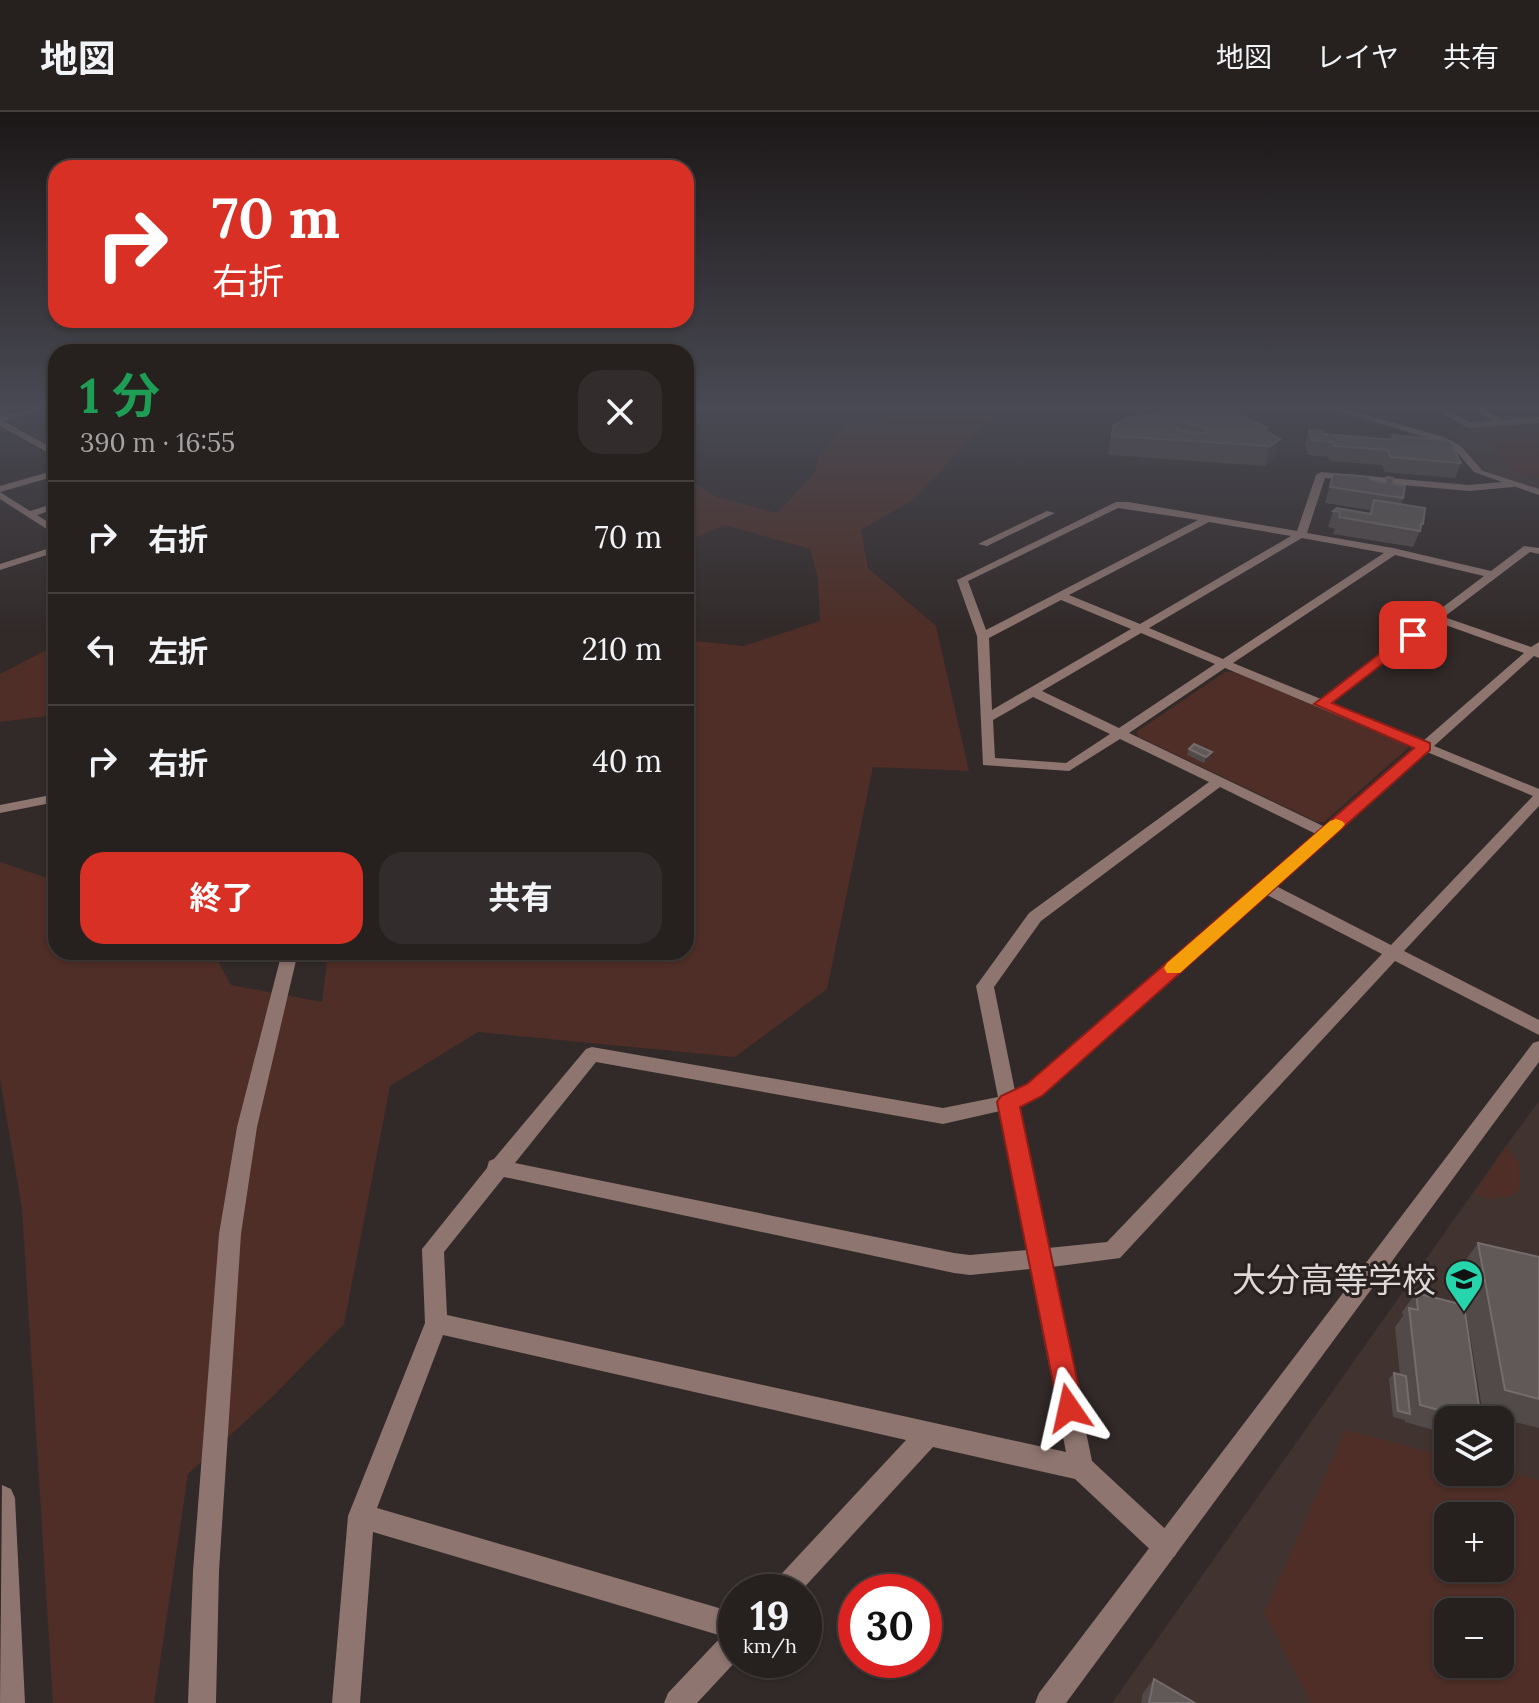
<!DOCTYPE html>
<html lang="ja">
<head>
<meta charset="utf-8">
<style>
	:root { --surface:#26201f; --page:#322d2c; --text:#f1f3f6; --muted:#a4a3a4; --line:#423e3d; --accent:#d93025 }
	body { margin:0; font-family:Lora,"Noto Sans JP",serif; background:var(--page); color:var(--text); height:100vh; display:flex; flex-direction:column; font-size:30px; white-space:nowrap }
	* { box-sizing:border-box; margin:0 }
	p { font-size:26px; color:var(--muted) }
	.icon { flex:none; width:44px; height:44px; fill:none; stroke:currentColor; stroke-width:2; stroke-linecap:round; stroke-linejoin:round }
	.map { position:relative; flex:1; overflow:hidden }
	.details { position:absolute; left:48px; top:232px; width:646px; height:616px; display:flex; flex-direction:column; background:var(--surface); border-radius:24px; box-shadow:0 2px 6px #0004,0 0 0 2px var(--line) }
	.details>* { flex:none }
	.hud { position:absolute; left:48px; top:48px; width:646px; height:168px; border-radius:24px; box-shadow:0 2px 6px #0004,0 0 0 2px var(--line); background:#d93025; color:#fff; overflow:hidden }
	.fabs { position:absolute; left:1434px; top:1294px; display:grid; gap:16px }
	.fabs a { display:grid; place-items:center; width:80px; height:80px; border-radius:16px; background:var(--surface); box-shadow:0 2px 6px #0004,0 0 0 2px var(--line); font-size:40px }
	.speed { position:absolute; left:718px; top:1462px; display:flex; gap:16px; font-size:40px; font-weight:700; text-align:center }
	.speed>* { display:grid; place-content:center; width:104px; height:104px; border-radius:50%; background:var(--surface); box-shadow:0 2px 6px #0004,0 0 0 2px var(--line); line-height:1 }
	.speed small { font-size:20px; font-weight:400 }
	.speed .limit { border:12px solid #d22; background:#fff; color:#111 }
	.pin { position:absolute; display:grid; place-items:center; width:68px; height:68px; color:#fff; margin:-34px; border-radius:16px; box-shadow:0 4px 12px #0006 }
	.me { position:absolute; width:88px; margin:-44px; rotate:349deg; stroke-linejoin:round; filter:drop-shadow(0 0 6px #0008) }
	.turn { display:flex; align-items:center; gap:28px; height:168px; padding:0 32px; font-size:36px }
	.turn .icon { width:104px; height:104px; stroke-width:2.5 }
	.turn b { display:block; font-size:56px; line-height:68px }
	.round { display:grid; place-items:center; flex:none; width:84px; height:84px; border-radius:24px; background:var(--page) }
	.summary { display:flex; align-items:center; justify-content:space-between; height:136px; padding:0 32px }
	h1 { font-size:48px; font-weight:700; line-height:60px; color:#1e9e55 }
	.button { display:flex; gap:16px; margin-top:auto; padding:16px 32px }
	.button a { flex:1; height:92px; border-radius:24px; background:var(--accent); color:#fff; font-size:32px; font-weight:700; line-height:92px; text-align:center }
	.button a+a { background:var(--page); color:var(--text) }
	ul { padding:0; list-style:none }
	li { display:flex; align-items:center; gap:24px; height:112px; padding:0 32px; border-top:2px solid var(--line) }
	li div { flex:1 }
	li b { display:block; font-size:30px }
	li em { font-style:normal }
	header { display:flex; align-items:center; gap:48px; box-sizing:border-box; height:112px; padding:0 40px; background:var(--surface); border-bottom:2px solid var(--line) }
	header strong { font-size:38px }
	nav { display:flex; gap:44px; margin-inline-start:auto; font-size:28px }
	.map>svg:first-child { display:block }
</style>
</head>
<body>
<header>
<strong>地図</strong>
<nav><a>地図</a><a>レイヤ</a><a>共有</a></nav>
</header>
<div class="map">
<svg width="1539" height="1591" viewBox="0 0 1539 1591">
	<rect width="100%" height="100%" fill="#322a29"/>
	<path fill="#41332f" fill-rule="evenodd" d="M 1539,311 L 1539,378 L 1485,358 L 1451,323 L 1451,319 L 1458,315 Z
		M 1539,989 L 1539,1591 L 1112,1591 L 1506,1034 ZM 1448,1308 L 1500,1308 L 1500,1360 L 1448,1360 ZM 1448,1404 L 1500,1404 L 1500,1456 L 1448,1456 ZM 1448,1500 L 1500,1500 L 1500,1552 L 1448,1552 Z"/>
	<path fill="#4e2e26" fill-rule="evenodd" d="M 882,296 L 1002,296 L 912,388 L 861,418 L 868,456 L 936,514 L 969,659 L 873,655 L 827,877 L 735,945 L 478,920 L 390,974 L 344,1212 L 271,1286 L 188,1362 L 154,1591 L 53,1591 L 22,1097 L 0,967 L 0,750 L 56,769 L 56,840 L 213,840 L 231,873 L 322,890 L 328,840 L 686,840 L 686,528 L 744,534 L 820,509 L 818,466 L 810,437 L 725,413 L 686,430 L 686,366 L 716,385 L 777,401 L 815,361 L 819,344 L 846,313 L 881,310 L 887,298 Z
		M 1539,321 L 1539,366 L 1513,358 L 1493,332 L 1498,328 Z
		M 56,533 L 56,603 L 0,610 L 0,562 Z
		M 1225,560 L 1235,560 L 1407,632 L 1408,636 L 1324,710 L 1317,710 L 1139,625 L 1136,620 Z
		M 1506,1034 L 1519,1051 L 1520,1076 L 1512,1084 L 1488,1087 L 1474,1081 Z
		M 1345,1318 L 1448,1345 L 1448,1360 L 1500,1358 L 1539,1368 L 1539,1591 L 1311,1591 L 1264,1501 ZM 1500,1404 L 1500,1456 L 1448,1456 L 1448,1404 ZM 1500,1500 L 1500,1552 L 1448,1552 L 1448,1500 Z"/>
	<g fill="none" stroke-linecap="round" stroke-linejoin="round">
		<path fill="#8e756f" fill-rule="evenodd" d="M 34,296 L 47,296 L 0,310 L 0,304 Z
			M 1328,296 L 1341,296 L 1444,325 L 1461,334 L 1482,358 L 1474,360 L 1455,338 L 1438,329 Z
			M 1433,296 L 1443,296 L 1469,310 L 1492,309 L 1472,296 L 1482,296 L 1503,308 L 1539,305 L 1539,311 L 1468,316 Z
			M 1321,360 L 1469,373 L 1513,369 L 1518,372 L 1513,375 L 1469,379 L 1325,366 L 1307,421 L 1393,436 L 1491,459 L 1524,434 L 1539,436 L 1539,442 L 1530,440 L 1444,505 L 1531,535 L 1539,530 L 1539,546 L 1534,544 L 1434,634 L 1539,677 L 1539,694 L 1404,839 L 1539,908 L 1539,923 L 1395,849 L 1120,1146 L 1052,1155 L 1092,1349 L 1175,1426 L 1179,1435 L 1175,1444 L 1166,1448 L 1157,1444 L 1075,1367 L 933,1335 L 800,1480 L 769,1480 L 773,1471 L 906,1328 L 443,1223 L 377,1396 L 736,1501 L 737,1548 L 697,1591 L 664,1591 L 668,1581 L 722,1524 L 373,1420 L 360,1591 L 332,1591 L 348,1404 L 425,1211 L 422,1137 L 487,1056 L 489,1049 L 494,1047 L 586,937 L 592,935 L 943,996 L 998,985 L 976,874 L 979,870 L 1029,801 L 1209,670 L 1120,627 L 1069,659 L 983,653 L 977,524 L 957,468 L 1116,390 L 1129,390 L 1297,419 L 1316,363 ZM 1118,396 L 1198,408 L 986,518 L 968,469 ZM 1209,410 L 1291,424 L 1140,512 L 1069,483 ZM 1302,426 L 1384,441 L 1223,547 L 1149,516 ZM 1395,443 L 1484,464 L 1321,587 L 1233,551 ZM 1061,488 L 1131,517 L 992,598 L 989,526 ZM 1437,510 L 1524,541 L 1423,629 L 1331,591 ZM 1141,521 L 1215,552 L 1119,616 L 1042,579 ZM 1225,556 L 1415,636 L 1325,715 L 1129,621 ZM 1033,585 L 1110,622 L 1066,651 L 995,646 L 993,608 ZM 1427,640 L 1533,684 L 1391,833 L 1276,774 ZM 1220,675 L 1316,722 L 1028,973 L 1015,979 L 994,875 L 1041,809 ZM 1267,783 L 1382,842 L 1107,1130 L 1048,1136 L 1018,994 L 1042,983 ZM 596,950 L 943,1012 L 1000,999 L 1027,1138 L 970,1143 L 954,1141 L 515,1051 ZM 504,1065 L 954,1161 L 970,1163 L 1030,1157 L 1066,1340 L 447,1203 L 444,1140 Z
			M 0,380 L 30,399 L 56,391 L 56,397 L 37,403 L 56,415 L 56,423 L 0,387 Z
			M 1047,399 L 1055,401 L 987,434 L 978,432 Z
			M 56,434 L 56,440 L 0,458 L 0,452 Z
			M 56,682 L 56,690 L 0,701 L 0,693 Z
			M 2,1373 L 11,1377 L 15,1386 L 25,1591 L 0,1591 Z"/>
		<path fill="#8e756f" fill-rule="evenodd" d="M 0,307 L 56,338 L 56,345 L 0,314 Z
			M 1474,356 L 1539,377 L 1539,383 L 1474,360 Z
			M 56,358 L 56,364 L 0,380 L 0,374 Z
			M 282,840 L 298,840 L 257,1015 L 241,1122 L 219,1459 L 216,1591 L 188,1591 L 193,1459 L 219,1122 L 237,1015 Z
			M 1539,929 L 1539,950 L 1066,1591 L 1035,1591 L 1039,1581 L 1533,931 Z"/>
	</g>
	<path fill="#524a48" d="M 1128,306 L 1267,316 L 1266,319 L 1280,327 L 1274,346 L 1265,354 L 1108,343 L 1113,314 Z
		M 1309,318 L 1324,322 L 1391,328 L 1392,323 L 1461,351 L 1455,366 L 1385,360 L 1382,353 L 1329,349 L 1328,345 L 1308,343 L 1305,332 Z
		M 1333,362 L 1385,370 L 1387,365 L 1403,386 L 1401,393 L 1423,412 L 1413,435 L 1333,422 L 1335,417 L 1328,415 L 1333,399 L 1369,401 L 1370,398 L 1325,391 Z
		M 1189,637 L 1210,646 L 1204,651 L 1187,643 Z
		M 1478,1131 L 1539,1145 L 1539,1316 L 1483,1302 L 1459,1157 Z
		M 1416,1181 L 1481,1308 L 1448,1308 L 1448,1322 L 1405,1310 L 1405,1308 L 1393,1305 L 1389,1267 L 1394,1261 L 1400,1263 L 1395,1215 L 1403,1204 L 1402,1200 Z
		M 1154,1567 L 1195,1591 L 1141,1591 L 1143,1581 Z"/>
	<path fill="#3f3735" d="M 1185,310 L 1181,328 L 1170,312 Z
		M 1280,327 L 1274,346 L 1265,354 L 1270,334 Z
		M 1212,640 L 1210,646 L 1204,651 L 1206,645 Z"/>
	<path fill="#605957" stroke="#746d6b" stroke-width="2" fill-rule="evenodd" d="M 1198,296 L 1226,296 L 1267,316 L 1263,317 L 1280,327 L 1270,334 L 1112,324 L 1113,314 L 1128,306 ZM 1185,310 L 1208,317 L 1206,321 L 1186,320 L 1170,312 Z
		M 1309,318 L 1323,319 L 1324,322 L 1395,328 L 1392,323 L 1450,329 L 1461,351 L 1390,345 L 1388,338 L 1334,334 L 1333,330 L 1312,328 Z
		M 1333,362 L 1370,365 L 1370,368 L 1386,371 L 1387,365 L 1393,366 L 1392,372 L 1405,374 L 1403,386 L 1330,375 Z
		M 1374,388 L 1425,396 L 1423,412 L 1421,412 L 1420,419 L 1339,405 L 1340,400 L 1333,399 L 1337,396 L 1371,402 Z
		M 1194,632 L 1212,640 L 1206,645 L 1189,637 Z
		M 1478,1131 L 1539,1145 L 1539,1287 L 1505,1278 Z
		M 1416,1181 L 1464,1193 L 1481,1308 L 1476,1308 L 1420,1293 L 1409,1196 L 1418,1198 Z
		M 1394,1261 L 1406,1264 L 1410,1302 L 1398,1299 Z
		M 1154,1567 L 1195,1591 L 1149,1591 Z"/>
	<linearGradient id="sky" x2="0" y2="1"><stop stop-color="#1c1717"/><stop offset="0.57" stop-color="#494a54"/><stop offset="1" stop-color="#494a54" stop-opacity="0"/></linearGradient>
	<rect width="1539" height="519" fill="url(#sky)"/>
	<path fill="#d93025" stroke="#8d1f18" stroke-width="2" d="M 1408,520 L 1420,523 L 1332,591 L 1430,631 L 1430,638 L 1042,984 L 1020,995 L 1083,1296 L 1079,1305 L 1069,1309 L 1060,1305 L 997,990 L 1001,984 L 1027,972 L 1414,636 L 1314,592 Z"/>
	<path fill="#f59e0b" d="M 1336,707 L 1342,709 L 1345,712 L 1342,716 L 1180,861 L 1167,861 L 1164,856 L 1167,851 L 1330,709 Z"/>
	<defs>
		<symbol id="school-pin" viewBox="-11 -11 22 30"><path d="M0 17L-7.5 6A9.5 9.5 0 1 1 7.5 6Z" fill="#27d5ad" stroke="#28211f"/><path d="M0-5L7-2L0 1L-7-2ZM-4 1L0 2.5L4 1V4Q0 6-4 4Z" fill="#111"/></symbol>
	</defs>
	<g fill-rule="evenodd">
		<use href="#school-pin" x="1442" y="1145" width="44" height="60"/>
	</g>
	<g text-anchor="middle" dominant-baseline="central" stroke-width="6" stroke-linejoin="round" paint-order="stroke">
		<g font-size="34" fill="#ddd8d7" stroke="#28211f" text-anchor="end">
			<text x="1436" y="1167">大分高等学校</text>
		</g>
	</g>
</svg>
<div class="fabs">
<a><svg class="icon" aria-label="layers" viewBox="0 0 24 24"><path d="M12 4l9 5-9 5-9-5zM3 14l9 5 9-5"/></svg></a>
<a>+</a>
<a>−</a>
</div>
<div class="speed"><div>19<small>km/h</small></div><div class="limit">30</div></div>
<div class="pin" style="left:1413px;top:523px;background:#d93025"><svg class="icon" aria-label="arrive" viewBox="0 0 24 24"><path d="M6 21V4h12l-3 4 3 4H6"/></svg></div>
<svg class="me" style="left:1069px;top:1296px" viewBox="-20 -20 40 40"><path d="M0-17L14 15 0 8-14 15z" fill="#d93025" stroke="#fff" stroke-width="4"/></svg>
<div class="hud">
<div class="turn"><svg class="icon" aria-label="right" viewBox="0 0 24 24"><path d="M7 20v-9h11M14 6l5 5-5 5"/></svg><div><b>70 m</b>右折</div></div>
</div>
<section class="details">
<div class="summary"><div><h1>1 分</h1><p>390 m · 16:55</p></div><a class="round"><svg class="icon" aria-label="close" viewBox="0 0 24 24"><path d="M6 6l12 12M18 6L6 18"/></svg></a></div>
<ul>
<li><svg class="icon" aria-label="right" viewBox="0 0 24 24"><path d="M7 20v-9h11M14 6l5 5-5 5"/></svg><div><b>右折</b></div><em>70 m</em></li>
<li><svg class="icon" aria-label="left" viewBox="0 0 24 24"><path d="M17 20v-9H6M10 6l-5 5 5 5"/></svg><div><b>左折</b></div><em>210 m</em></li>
<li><svg class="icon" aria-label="right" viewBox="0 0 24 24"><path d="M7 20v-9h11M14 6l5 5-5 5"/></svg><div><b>右折</b></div><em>40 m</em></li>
</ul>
<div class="button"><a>終了</a><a>共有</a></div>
</section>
</div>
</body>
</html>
